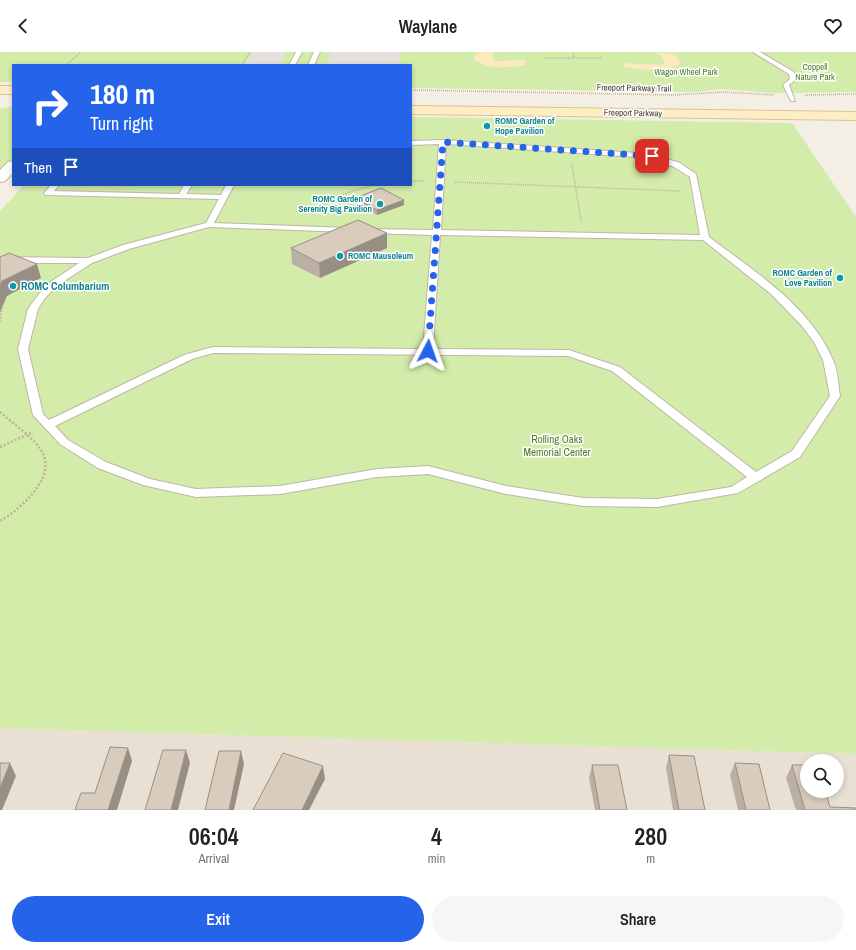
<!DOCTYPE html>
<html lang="en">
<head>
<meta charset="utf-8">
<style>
	:root { --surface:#fff; --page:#f6f6f6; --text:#202124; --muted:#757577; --accent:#2563eb }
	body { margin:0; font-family:"Archivo Narrow",sans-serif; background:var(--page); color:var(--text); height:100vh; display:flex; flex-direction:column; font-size:15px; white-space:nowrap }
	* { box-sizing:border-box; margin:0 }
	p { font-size:13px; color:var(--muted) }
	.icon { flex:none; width:22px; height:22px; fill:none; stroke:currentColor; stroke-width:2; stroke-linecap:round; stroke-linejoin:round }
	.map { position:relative; height:758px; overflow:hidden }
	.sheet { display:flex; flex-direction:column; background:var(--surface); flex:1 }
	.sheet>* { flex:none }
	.top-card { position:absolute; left:12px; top:12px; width:400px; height:122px; border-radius:0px; box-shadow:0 2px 6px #0003; background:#2563eb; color:#fff; overflow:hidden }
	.tools { position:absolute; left:800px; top:702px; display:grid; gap:8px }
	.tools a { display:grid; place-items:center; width:44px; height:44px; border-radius:50%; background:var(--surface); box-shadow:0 2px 6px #0003; font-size:20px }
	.pin { position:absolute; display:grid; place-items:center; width:34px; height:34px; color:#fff; margin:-17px; border-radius:8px; box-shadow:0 2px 6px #0006 }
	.me { position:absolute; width:44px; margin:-22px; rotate:4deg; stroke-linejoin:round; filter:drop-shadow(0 0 3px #0008) }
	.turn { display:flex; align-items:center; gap:14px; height:84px; padding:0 12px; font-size:18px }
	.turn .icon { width:52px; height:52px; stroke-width:2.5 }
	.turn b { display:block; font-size:28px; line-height:34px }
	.then { display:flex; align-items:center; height:38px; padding:0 12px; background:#0003; gap:8px; font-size:15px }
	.eta { display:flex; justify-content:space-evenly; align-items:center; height:68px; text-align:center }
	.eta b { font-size:24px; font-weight:600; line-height:28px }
	.primary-button { display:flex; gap:8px; margin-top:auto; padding:8px 12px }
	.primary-button a { flex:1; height:46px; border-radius:24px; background:var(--accent); color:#fff; font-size:16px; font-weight:600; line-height:46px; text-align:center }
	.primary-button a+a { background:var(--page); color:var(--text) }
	header { display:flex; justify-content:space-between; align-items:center; height:52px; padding:0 12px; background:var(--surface); font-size:18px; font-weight:600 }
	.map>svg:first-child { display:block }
</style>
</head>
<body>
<header><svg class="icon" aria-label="back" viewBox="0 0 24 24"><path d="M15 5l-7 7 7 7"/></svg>Waylane<svg class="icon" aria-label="heart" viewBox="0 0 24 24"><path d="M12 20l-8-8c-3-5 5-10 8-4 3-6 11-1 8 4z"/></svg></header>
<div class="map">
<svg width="856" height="758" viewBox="0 0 856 758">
	<rect width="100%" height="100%" fill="#f4efe5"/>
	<path fill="#e8e0d3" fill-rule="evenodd" d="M 0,676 L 856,702 L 856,758 L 0,758 ZM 807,709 L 837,709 L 837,739 L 807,739 Z"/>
	<path fill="#d3ecaa" d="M 0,0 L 856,0 L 856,40 L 773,41 L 719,37 L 694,40 L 411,36 L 411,13 L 13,13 L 13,30 L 0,30 Z
		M 13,55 L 13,106 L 0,119 L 0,56 Z
		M 411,65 L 792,71 L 856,165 L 856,702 L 0,676 L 0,159 L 24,133 L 411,133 Z"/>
	<path fill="#fceabe" d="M 479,0 L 495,0 L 493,1 L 493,8 L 497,9 L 525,8 L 525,13 C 510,16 485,18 473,6 Z
		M 656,1 C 665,1 678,0 680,12 C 663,22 643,18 625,15 L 622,11 L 662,13 L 665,11 L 660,3 Z"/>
	<path fill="#e4e1de" d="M 253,0 L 286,0 L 280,13 L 245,13 Z
		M 331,0 L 401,0 L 398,13 L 326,13 Z"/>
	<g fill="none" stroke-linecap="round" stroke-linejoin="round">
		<defs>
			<path id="service" d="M 296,0 L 302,0 L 295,13 L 289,13 Z
				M 314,0 L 320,0 L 314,13 L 308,13 Z
				M 753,0 L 760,0 L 794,20 L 796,27 L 789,33 L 795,49 L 791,49 L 783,33 L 790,27 L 789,22 Z
				M 443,88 L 652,102 L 680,111 L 696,122 L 709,185 C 754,219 810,254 833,308 C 838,319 838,332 840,344 L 800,405 L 738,441 L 657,455 L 583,454 L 506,442 L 428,422 L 377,425 L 280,442 L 196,445 L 143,433 L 98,416 L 60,392 L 33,363 L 18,297 L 28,257 L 39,242 L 52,229 L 79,211 L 0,211 L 0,205 L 88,206 L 123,193 L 206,171 L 219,147 L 45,143 L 44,141 L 51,133 L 59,133 L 54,139 L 179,142 L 184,133 L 192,133 L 186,142 L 221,143 L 226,133 L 234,133 L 214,171 L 349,176 L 353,178 L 349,180 L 209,175 L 129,197 L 92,211 L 58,233 L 45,246 L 38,257 L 28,297 L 43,362 L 49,368 L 184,303 L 213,295 L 423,297 L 432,183 L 368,181 L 364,179 L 368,177 L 433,178 L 439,92 L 411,93 L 411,89 ZM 446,92 L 651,106 L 674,115 L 690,125 L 700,183 L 441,178 ZM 440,183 L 703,188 L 771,242 L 802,274 L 814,290 L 823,308 L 830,344 L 792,399 L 756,420 L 620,315 L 569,298 L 433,297 ZM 213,301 L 568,304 L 612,319 L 747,425 L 731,435 L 657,447 L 583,446 L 506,434 L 428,414 L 377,417 L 280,434 L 196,437 L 150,427 L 106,410 L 68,388 L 55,374 L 192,307 Z"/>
			<path id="minor" d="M 13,109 L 13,121 L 5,129 L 0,130 L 0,118 L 8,110 Z"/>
			<path id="secondary" d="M 0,34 L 13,34 L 13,42 L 0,42 Z
				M 411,54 L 856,60 L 856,68 L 411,62 Z"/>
		</defs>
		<use href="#service" stroke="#c0b6a7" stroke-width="2"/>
		<use href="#minor" stroke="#c0b6a7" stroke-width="2"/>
		<use href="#secondary" stroke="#dbc393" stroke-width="2"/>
		<path stroke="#c3b197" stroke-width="1.5" stroke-dasharray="1 1" stroke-linecap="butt" d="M 573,0 L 574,6
			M 544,6 L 602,6
			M 66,13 L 81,0
			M 242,13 L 250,0
			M 411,38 L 674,43 L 724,40 L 774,43
			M 805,43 L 856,42
			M 572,113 L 581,169
			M 411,129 L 424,129
			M 455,130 L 680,139
			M 313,162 C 331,145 352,138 376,133"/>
		<path stroke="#c3b197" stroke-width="2" stroke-dasharray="1.5 1.5" stroke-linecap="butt" d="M 0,269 L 2,253"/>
		<path stroke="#c3b197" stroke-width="2.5" stroke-dasharray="2 2" stroke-linecap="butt" d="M 0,360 C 12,371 38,388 44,404 C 53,429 19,458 0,469
			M 0,395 L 33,380"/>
		<use href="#service" fill="#fff" fill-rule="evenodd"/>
		<use href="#minor" fill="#fff" fill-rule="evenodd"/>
		<use href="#secondary" fill="#ffedc4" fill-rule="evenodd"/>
	</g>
	<path fill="#bbafa3" d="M 355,146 L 404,153 L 377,163 L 355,151 Z
		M 291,196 L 387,196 L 320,226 L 292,212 Z
		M 669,703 L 705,758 L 673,758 L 666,716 Z
		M 735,711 L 770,758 L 738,758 L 730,723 Z
		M 592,713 L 627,758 L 595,758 L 589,726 Z
		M 792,713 L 830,755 L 856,758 L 796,758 L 786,726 Z"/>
	<path fill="#988f84" d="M 404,148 L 404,153 L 377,163 L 377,158 Z
		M 387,181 L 387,196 L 320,226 L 319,211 Z
		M 37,212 L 41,226 L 7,244 L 0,260 L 0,234 L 2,229 Z
		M 128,696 L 132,709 L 117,758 L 108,758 Z
		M 186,698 L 190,711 L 178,758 L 171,758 Z
		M 241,699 L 244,712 L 234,758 L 229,758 Z
		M 10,711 L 16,724 L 2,758 L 0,758 L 0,736 Z
		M 323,714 L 325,727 L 309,758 L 302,758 Z"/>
	<path fill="#d9ccbd" stroke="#988f84" d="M 381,136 L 404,148 L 377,158 L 355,146 Z
		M 358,168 L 387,181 L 319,211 L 291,196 Z
		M 9,201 L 37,212 L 2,229 L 0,234 L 0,205 Z
		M 110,695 L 128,696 L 108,758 L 75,758 L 81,741 L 95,741 Z
		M 163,698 L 186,698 L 171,758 L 145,758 Z
		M 219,699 L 241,699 L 229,758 L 205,758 Z
		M 283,701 L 323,714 L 302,758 L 253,758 Z
		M 669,703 L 694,704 L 705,758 L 679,758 Z
		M 0,711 L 10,711 L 0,736 Z
		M 735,711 L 759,712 L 770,758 L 746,758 Z
		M 592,713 L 618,713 L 627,758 L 600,758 Z
		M 792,713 L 807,713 L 807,739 L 825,739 L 830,755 L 856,756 L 856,758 L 805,758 Z"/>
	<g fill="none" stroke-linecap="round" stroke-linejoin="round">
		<path stroke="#2563eb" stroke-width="7" stroke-dasharray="0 12.6" d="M 428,299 L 443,90 L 652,104"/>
	</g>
	<g fill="#0f9aa8" stroke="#fff" stroke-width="1.5">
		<circle cx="487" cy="74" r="4"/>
		<circle cx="380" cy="152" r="4"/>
		<circle cx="340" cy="204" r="4"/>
		<circle cx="840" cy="226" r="4"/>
		<circle cx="13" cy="234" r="4"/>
	</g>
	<g text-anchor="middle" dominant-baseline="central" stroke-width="3" stroke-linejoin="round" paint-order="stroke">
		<g font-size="9" fill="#4b7d23" stroke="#fff">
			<text x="815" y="15">Coppell<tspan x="815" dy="10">Nature Park</tspan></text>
			<text x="686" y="20">Wagon Wheel Park</text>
		</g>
		<g font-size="9" fill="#473e34" stroke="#fff">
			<text transform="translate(634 36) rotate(1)">Freeport Parkway Trail</text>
			<text transform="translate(633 61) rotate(1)">Freeport Parkway</text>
		</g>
		<g font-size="9" font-weight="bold" fill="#0d838f" stroke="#fff" text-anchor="start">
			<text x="495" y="69">ROMC Garden of<tspan x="495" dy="10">Hope Pavilion</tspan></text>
			<text x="372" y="147" text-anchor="end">ROMC Garden of<tspan x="372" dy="10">Serenity Big Pavilion</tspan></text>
			<text x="348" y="204">ROMC Mausoleum</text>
			<text x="832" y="221" text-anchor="end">ROMC Garden of<tspan x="832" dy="10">Love Pavilion</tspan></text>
		</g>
		<g font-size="11" font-weight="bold" fill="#0d838f" stroke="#fff" text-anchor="start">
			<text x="21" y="234">ROMC Columbarium</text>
		</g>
		<g font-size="11" fill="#4b7d23" stroke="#fff">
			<text x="557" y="387">Rolling Oaks<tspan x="557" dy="13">Memorial Center</tspan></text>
		</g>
	</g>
</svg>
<div class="tools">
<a><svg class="icon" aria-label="search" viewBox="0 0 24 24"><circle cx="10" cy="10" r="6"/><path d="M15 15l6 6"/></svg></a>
</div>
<div class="pin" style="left:652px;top:104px;background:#d93025"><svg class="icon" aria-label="arrive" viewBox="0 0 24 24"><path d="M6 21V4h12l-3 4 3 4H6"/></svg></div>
<svg class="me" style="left:428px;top:299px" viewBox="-20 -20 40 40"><path d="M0-17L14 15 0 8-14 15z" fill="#2563eb" stroke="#fff" stroke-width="4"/></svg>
<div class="top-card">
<div class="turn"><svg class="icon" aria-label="right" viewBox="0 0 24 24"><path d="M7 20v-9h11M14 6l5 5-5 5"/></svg><div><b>180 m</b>Turn right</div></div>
<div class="then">Then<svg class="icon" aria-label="arrive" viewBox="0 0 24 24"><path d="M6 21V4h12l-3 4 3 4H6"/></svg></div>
</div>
</div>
<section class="sheet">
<div class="eta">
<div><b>06:04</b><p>Arrival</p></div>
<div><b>4</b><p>min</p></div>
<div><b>280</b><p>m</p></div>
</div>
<div class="primary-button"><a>Exit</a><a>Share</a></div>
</section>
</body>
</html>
